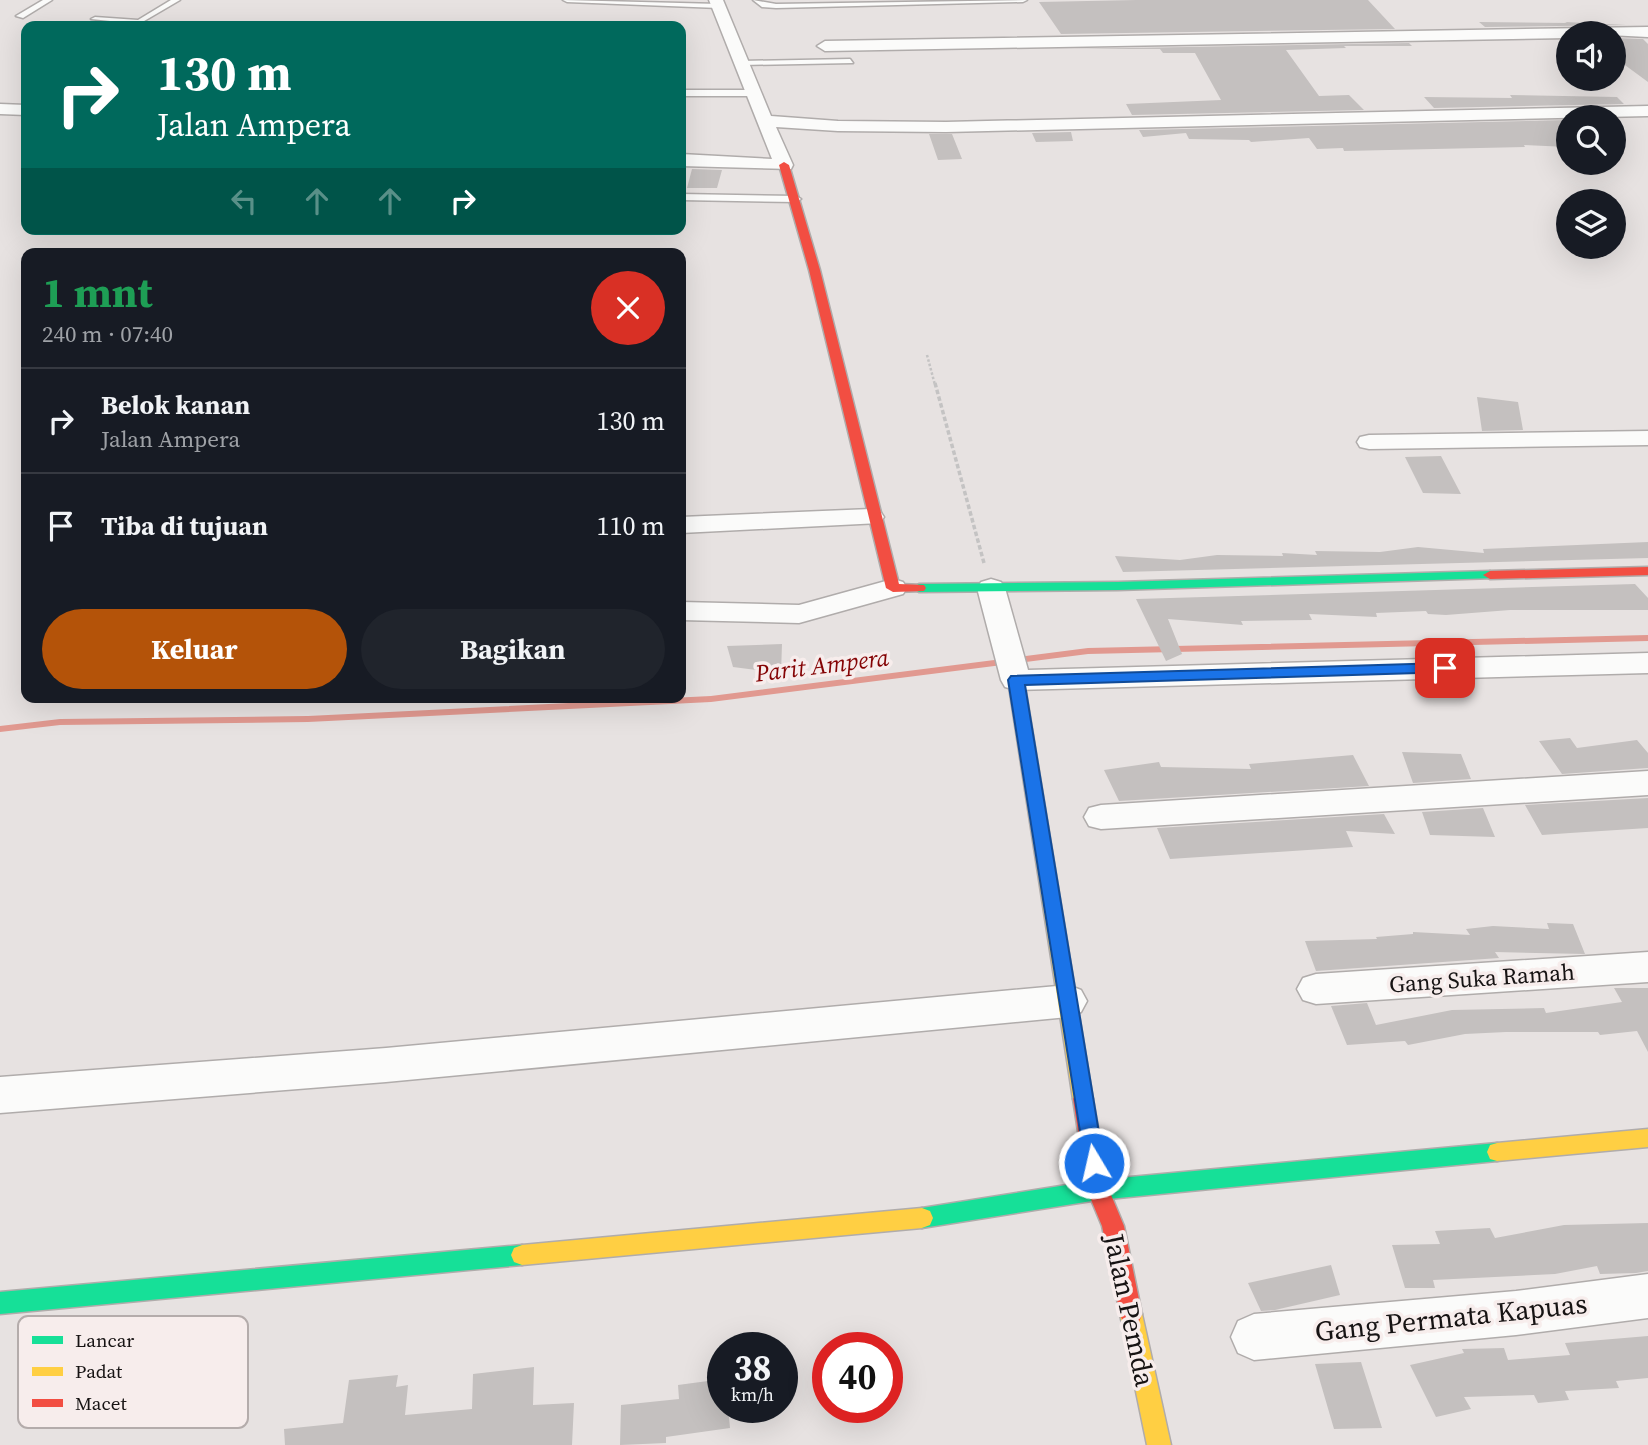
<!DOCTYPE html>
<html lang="id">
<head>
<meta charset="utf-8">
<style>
	:root { --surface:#171b24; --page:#20242c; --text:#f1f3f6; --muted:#9ea1a6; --line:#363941; --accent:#b45309 }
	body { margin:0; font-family:"Source Serif 4",serif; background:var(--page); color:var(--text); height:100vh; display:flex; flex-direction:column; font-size:26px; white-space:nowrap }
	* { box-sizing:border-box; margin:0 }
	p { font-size:23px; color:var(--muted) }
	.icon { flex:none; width:38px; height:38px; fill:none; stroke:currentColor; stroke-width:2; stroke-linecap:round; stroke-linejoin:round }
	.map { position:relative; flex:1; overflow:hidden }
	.panel { position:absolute; left:21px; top:248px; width:665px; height:455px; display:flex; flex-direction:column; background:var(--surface); border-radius:14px; box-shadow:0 7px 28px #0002 }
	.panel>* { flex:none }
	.top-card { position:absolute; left:21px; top:21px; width:665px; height:214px; border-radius:14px; box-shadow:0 7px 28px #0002; background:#00695c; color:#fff; overflow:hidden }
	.controls { position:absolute; left:1556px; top:21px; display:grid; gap:14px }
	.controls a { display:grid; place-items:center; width:70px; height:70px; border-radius:50%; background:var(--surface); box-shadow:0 7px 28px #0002; font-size:35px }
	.speed { position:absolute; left:707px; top:1332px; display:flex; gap:14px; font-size:35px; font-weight:700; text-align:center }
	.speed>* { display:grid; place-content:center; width:91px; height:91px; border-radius:50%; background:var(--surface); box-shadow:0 7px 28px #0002; line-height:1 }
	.speed small { font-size:18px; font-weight:400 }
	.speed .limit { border:10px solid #d22; background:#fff; color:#111 }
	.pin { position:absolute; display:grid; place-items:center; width:60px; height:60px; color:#fff; margin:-30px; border-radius:14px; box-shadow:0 4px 10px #0006 }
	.me { position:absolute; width:77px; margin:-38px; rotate:351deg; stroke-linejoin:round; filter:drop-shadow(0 0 5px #0008) }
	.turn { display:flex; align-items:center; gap:24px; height:147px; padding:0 21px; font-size:32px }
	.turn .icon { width:91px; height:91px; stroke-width:2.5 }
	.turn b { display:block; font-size:49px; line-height:60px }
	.lanes { display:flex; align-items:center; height:66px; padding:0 21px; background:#0003; justify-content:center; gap:35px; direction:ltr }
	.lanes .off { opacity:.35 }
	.round { display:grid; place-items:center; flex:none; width:74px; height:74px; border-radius:37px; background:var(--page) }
	.head { display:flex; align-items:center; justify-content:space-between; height:119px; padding:0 21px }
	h1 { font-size:42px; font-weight:700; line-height:52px; color:#1e9e55 }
	.primary-button { display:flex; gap:14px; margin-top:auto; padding:14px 21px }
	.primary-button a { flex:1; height:80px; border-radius:42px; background:var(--accent); color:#fff; font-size:28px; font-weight:700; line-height:80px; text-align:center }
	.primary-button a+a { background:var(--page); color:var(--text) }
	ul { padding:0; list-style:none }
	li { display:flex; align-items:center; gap:21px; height:105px; padding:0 21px; border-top:2px solid var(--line) }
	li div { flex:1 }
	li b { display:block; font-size:26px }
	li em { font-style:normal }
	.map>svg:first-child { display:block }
</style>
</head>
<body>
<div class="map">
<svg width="1648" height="1445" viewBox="0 0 1648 1445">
	<rect width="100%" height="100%" fill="#e7e2e1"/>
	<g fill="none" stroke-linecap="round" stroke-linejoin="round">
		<path fill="#e19990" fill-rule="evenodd" d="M 1648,635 L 1648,641 L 1088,654 L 711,702 L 308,722 L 60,725 L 0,732 L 0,726 L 60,719 L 308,716 L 711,696 L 1088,648 Z"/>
	</g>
	<path fill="#c4c0bf" d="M 1136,0 L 1368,0 L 1395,29 L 1061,34 L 1039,2 Z
		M 1479,22 L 1567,23 L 1565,22 L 1626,25 L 1485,27 Z
		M 1614,38 L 1643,39 L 1648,44 L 1648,82 L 1614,57 Z
		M 1409,43 L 1412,46 L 1344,46 L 1346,48 L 1286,50 L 1319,96 L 1349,95 L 1364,110 L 1132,115 L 1126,104 L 1221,100 L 1195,53 L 1163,53 L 1160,49 L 1073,49 Z
		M 1510,95 L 1617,97 L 1624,104 L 1434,108 L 1424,97 L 1512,98 Z
		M 1568,120 L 1568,147 L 1524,145 L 1525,147 L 1344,151 L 1343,148 L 1317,149 L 1309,138 L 1251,142 L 1249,140 L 1189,139 L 1186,133 L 1143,137 L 1139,130 Z
		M 1071,132 L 1073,141 L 1036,142 L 1032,133 Z
		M 929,134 L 952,134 L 962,159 L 938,160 Z
		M 692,169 L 722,170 L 717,188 L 687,188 Z
		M 1477,397 L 1518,402 L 1523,430 L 1482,431 Z
		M 1441,456 L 1461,494 L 1423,493 L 1405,457 Z
		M 1648,542 L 1648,558 L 1123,572 L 1115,556 L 1180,560 L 1217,555 L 1283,556 L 1282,553 L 1317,555 L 1315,551 L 1380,552 L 1418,547 L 1484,553 L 1483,549 Z
		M 1635,584 L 1648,598 L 1648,610 L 1510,610 L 1446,615 L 1428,614 L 1426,611 L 1376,613 L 1377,617 L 1309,614 L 1312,620 L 1241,621 L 1243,625 L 1168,619 L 1182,654 L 1166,661 L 1136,599 Z
		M 782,644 L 781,673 L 733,667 L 727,646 Z
		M 1570,738 L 1577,748 L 1637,740 L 1648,753 L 1648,768 L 1562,774 L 1539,741 Z
		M 1402,752 L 1461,754 L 1471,779 L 1413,783 Z
		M 1353,755 L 1369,786 L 1119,801 L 1104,770 L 1159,762 L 1161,767 L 1251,769 L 1249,764 Z
		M 1648,798 L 1648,828 L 1570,833 L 1542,835 L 1525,805 Z
		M 1483,808 L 1495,837 L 1430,835 L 1422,812 Z
		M 1384,814 L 1395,834 L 1346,831 L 1353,847 L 1170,859 L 1157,828 Z
		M 1547,923 L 1573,924 L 1585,954 L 1495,952 L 1499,958 L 1316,971 L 1305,941 L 1377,939 L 1376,937 L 1413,934 L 1413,932 L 1470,935 L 1466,929 L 1493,926 L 1549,929 Z
		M 1614,988 L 1648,988 L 1648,1052 L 1637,1031 L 1600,1035 L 1598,1032 L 1506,1032 L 1465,1034 L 1408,1045 L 1405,1041 L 1347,1045 L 1331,1006 L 1367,1003 L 1376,1025 L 1452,1010 L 1544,1008 L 1546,1013 L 1622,1002 Z
		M 1648,1223 L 1648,1271 L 1636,1273 L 1600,1274 L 1597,1266 L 1555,1274 L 1433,1280 L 1435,1288 L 1405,1288 L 1392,1245 L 1440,1244 L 1435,1231 L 1490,1228 L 1495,1238 L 1564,1225 Z
		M 1331,1265 L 1340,1295 L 1275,1310 L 1261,1311 L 1248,1283 Z
		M 1648,1336 L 1648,1378 L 1616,1381 L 1619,1388 L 1565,1391 L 1569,1400 L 1538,1403 L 1534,1395 L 1464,1397 L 1471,1409 L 1436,1417 L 1410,1365 L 1464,1353 L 1462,1349 L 1504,1348 L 1508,1360 L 1570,1355 L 1565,1343 Z
		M 1361,1362 L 1382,1428 L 1334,1429 L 1315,1364 Z
		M 534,1367 L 533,1405 L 574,1403 L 572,1445 L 285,1445 L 284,1429 L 343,1423 L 349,1380 L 398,1375 L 396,1387 L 408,1385 L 405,1415 L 472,1409 L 473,1374 Z
		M 723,1379 L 723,1407 L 728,1407 L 730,1428 L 666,1437 L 666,1443 L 620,1445 L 621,1405 L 679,1399 L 678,1385 Z"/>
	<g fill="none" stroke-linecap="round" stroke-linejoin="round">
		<defs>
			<path id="lane" d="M 43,0 L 52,0 L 23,18 L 16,16 Z
				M 171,0 L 180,0 L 139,24 L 91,19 L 95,17 L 138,20 Z
				M 563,0 L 719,4 L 723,6 L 719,8 L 567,2 Z
				M 753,0 L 776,4 L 1027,0 L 1023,2 L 776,8 L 762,7 Z
				M 850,59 L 853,63 L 742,65 L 738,63 L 742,61 Z
				M 681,90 L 752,90 L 756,93 L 752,96 L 681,96 Z
				M 681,194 L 796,196 L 801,199 L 796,202 L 681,200 Z"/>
			<path id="street" d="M 709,0 L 723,0 L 771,116 L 838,121 L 946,122 L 1648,106 L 1648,116 L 946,132 L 838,131 L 776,127 L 793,165 L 791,169 L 681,166 L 681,154 L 772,159 Z
				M 1648,27 L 1648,37 L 1568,33 L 1568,38 L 825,51 L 817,46 L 825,41 Z
				M 0,104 L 26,105 L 26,115 L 0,114 Z
				M 1648,431 L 1648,445 L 1369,449 L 1360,447 L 1357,442 L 1360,437 L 1369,435 Z
				M 871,509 L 880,511 L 884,517 L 880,523 L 681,533 L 681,517 Z
				M 893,579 L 903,582 L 907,588 L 903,594 L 799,623 L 681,620 L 681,602 L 799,605 Z
				M 991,579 L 1001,582 L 1005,588 L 1028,670 L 1648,653 L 1648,673 L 1016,690 L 1005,687 L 1001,680 L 977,588 L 981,582 Z
				M 1648,771 L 1648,795 L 1101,829 L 1089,826 L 1084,817 L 1089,808 L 1101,805 Z
				M 1648,952 L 1648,982 L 1316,1004 L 1303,1000 L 1297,989 L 1303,978 L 1316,974 Z
				M 1068,985 L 1081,990 L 1087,1001 L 1081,1012 L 1068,1017 L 386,1082 L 0,1113 L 0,1077 L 386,1048 Z
				M 1648,1274 L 1648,1318 L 1516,1335 L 1254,1360 L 1238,1353 L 1231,1337 L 1238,1321 L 1254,1314 L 1516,1291 Z"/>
			<path id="fast" d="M 1490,571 L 1497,575 L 1495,578 L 1118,590 L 919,592 L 912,588 L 919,584 L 1118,582 Z
				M 1497,1143 L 1504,1145 L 1507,1152 L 1504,1159 L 1497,1161 L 1098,1200 L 922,1228 L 914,1225 L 911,1218 L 914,1211 L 922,1208 L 1098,1180 Z
				M 522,1245 L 530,1248 L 533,1255 L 530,1262 L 522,1265 L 0,1314 L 0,1292 Z"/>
			<path id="slow" d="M 1016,675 L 1024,680 L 1093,1099 L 1090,1105 L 1083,1108 L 1076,1105 L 1073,1099 L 1008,680 Z
				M 1648,1129 L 1648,1147 L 1497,1161 L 1490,1159 L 1487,1152 L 1490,1145 L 1497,1143 Z
				M 922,1208 L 930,1211 L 933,1218 L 930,1225 L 922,1228 L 522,1265 L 514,1262 L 511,1255 L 514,1248 L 522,1245 Z
				M 1131,1303 L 1139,1306 L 1142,1314 L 1171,1445 L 1147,1445 L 1120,1314 L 1123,1306 Z"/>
			<path id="jam" d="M 784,162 L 789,165 L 820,270 L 899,584 L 924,585 L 926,588 L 924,591 L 893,592 L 886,588 L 809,270 L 779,165 Z
				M 1648,567 L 1648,575 L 1490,579 L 1483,575 L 1490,571 Z
				M 1083,1090 L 1090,1093 L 1093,1099 L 1109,1190 L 1124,1226 L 1142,1314 L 1139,1322 L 1131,1325 L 1123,1322 L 1120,1314 L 1102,1226 L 1087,1190 L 1073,1099 L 1076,1093 Z"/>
		</defs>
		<use href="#lane" stroke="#b0acab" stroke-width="3"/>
		<use href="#street" stroke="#b0acab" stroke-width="3"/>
		<use href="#fast" stroke="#b0acab" stroke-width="3"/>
		<use href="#slow" stroke="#b0acab" stroke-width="3"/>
		<use href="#jam" stroke="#b0acab" stroke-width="3"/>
		<path stroke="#c4c3c3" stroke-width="2.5" stroke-dasharray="2.5 2" stroke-linecap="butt" d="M 927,355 L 935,385"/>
		<path stroke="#c4c3c3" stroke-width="3.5" stroke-dasharray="4.5 2.5" stroke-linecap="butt" d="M 935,383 L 984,563"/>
		<use href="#lane" fill="#fbfbfa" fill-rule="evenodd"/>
		<use href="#street" fill="#fbfbfa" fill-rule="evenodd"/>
		<use href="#fast" fill="#16e098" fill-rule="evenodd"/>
		<use href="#slow" fill="#ffcf43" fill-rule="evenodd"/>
		<use href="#jam" fill="#f24e42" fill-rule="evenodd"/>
	</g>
	<path fill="#1a73e8" stroke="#114b97" stroke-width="2" d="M 1445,663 L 1453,668 L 1451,672 L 1025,685 L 1104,1163 L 1101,1169 L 1094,1172 L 1086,1169 L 1008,680 L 1011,676 Z"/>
	<g text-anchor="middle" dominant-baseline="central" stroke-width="7" stroke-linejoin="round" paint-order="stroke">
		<g font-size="23" fill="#161313" stroke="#f7edec">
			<text transform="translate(1482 978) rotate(-4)">Gang Suka Ramah</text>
		</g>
		<g font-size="24" font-style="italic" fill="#840304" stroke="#f7edec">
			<text transform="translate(822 665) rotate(-7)">Parit Ampera</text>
		</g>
		<g font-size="28" fill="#161313" stroke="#f7edec">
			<text transform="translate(1130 1310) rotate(78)">Jalan Pemda</text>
			<text transform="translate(1451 1317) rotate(-6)">Gang Permata Kapuas</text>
		</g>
	</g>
	<rect x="18" y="1316" width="230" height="112" rx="10" fill="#f7edec" stroke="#b4acab" stroke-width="2"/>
	<rect x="32" y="1336" width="31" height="8" fill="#16e098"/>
	<rect x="32" y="1367" width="31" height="9" fill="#ffcf43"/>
	<rect x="32" y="1399" width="31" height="8" fill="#f24e42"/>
	<g font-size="19" fill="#161313">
		<text x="75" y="1347">Lancar</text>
		<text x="75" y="1378">Padat</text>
		<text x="75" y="1410">Macet</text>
	</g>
</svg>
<div class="controls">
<a><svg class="icon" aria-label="sound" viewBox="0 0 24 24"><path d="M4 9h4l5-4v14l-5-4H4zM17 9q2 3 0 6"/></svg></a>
<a><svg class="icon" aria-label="search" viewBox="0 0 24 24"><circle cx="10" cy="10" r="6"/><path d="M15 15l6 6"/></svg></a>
<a><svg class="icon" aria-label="layers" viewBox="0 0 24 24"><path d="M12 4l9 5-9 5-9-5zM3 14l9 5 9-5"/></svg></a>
</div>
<div class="speed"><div>38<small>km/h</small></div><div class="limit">40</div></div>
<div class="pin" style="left:1445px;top:668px;background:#d93025"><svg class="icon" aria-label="arrive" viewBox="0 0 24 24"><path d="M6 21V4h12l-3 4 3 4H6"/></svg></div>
<svg class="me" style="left:1094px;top:1163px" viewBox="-20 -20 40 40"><circle r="17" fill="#1a73e8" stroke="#fff" stroke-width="3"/><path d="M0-11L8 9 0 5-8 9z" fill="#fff"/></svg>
<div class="top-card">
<div class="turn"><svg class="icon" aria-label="right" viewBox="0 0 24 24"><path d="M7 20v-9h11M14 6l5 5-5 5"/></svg><div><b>130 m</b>Jalan Ampera</div></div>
<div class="lanes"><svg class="icon off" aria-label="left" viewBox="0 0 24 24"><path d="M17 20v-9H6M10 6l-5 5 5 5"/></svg><svg class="icon off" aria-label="ahead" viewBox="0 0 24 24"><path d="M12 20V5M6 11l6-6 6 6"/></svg><svg class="icon off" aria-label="ahead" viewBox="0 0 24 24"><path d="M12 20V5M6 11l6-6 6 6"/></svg><svg class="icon" aria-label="right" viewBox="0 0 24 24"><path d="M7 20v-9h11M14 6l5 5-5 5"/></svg></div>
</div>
<section class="panel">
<div class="head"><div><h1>1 mnt</h1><p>240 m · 07:40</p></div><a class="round" style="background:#d93025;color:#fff"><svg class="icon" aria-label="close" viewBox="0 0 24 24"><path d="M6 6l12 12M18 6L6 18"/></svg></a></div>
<ul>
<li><svg class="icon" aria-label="right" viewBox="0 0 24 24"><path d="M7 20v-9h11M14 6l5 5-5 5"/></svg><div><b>Belok kanan</b><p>Jalan Ampera</p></div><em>130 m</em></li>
<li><svg class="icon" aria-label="arrive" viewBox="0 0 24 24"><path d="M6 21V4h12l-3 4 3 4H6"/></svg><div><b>Tiba di tujuan</b></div><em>110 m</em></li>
</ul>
<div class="primary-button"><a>Keluar</a><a>Bagikan</a></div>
</section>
</div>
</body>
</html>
